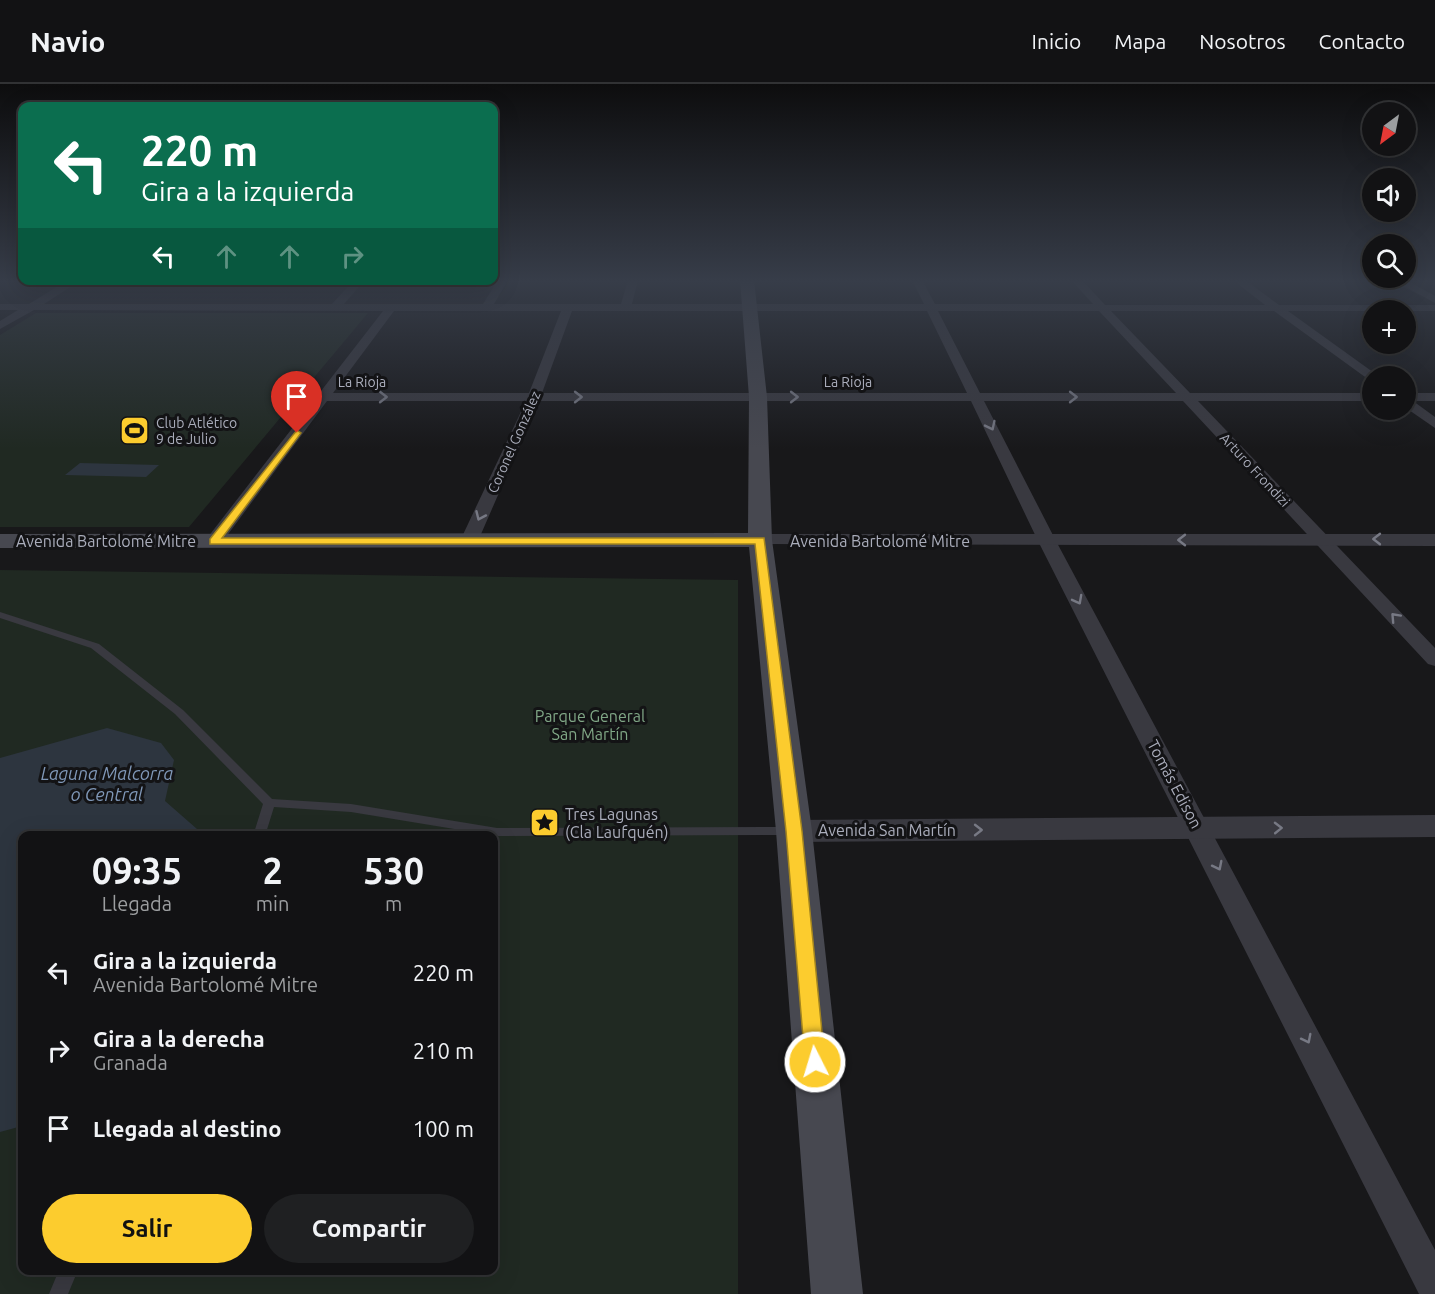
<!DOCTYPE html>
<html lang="es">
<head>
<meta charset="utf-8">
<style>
	:root { --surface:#121214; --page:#1f2022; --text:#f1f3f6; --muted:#9c9ea0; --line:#313234; --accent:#fccc2e }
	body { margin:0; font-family:Ubuntu,sans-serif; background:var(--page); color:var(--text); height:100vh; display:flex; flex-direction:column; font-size:22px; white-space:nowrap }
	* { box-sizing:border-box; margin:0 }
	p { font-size:20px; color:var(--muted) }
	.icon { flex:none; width:33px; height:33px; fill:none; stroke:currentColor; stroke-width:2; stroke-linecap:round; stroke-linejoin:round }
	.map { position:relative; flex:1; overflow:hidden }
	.details { position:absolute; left:18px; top:747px; width:480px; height:444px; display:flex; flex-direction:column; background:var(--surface); border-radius:12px; box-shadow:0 6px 24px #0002,0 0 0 2px var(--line) }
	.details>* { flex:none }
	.banner { position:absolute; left:18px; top:18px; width:480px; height:183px; border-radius:12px; box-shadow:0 6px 24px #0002,0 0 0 2px var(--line); background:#0b6e4f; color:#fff; overflow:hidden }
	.needle { width:39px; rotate:212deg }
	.controls { position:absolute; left:1362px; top:18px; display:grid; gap:12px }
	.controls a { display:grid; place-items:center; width:54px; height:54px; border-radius:50%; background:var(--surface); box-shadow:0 6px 24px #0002,0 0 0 2px var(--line); font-size:30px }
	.pin { position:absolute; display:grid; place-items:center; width:51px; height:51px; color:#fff; margin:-62px -26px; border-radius:50% 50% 50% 0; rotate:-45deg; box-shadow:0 0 6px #0007 }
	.pin .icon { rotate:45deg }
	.me { position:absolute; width:66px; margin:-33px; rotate:355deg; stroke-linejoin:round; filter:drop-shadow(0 0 4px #0008) }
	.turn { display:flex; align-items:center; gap:21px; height:126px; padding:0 24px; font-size:27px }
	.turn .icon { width:78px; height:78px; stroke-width:2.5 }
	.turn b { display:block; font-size:42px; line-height:51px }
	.lanes { display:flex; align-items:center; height:57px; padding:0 24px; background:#0003; justify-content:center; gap:30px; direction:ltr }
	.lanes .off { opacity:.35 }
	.eta { display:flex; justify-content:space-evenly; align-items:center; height:102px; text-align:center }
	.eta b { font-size:36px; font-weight:600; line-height:42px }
	.action { display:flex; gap:12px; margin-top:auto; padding:12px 24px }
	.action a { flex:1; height:69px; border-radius:36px; background:var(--accent); color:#111; font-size:24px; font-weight:600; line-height:69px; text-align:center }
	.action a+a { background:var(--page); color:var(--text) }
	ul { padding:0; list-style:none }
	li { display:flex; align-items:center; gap:18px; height:78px; padding:0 24px }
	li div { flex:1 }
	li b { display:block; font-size:22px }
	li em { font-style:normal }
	header { display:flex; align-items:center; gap:36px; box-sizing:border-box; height:84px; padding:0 30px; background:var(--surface); border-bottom:2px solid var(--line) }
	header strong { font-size:28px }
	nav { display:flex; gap:33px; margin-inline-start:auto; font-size:21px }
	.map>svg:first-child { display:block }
</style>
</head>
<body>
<header>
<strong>Navio</strong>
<nav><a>Inicio</a><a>Mapa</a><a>Nosotros</a><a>Contacto</a></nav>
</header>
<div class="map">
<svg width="1435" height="1210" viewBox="0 0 1435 1210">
	<rect width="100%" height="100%" fill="#18181a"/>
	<path fill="#202922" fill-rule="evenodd" d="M 36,229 L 368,229 L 189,443 L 0,443 L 0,251 Z
		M 0,486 L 738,496 L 738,1210 L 0,1210 ZM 22,752 L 494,752 L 494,1186 L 22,1186 Z"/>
	<path fill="#2d353f" d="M 80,379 L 159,381 L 146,393 L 65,391 Z
		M 107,644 L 161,659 L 174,676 L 165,717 L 197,745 L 198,751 L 22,752 L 22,1042 L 0,1048 L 0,674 Z"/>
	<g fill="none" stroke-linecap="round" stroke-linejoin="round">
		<path fill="#393940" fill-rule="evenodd" d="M 0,528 L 99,560 L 183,626 L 272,715 L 351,720 L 497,744 L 791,743 L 795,744 L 797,747 L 795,750 L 791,751 L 497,752 L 351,728 L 274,723 L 265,752 L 253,752 L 263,720 L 175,630 L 91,564 L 0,534 Z
			M 59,1186 L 78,1186 L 68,1210 L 49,1210 Z"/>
		<path fill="#393940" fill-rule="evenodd" d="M 68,196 L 81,196 L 44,220 L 332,220 L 354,196 L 365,196 L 344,220 L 483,220 L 498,196 L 508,196 L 494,220 L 621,220 L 628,196 L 638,196 L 632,220 L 924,220 L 912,196 L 922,196 L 935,220 L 1093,220 L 1071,196 L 1082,196 L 1105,221 L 1265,221 L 1233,196 L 1245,196 L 1279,221 L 1435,221 L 1435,227 L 1288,227 L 1377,291 L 1372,292 L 1372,298 L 1274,227 L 1111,227 L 1190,309 L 1372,309 L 1372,317 L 1198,317 L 1435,564 L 1435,582 L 1428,580 L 1183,317 L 984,317 L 1056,457 L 1435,1166 L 1435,1210 L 1419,1210 L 1038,457 L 971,317 L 539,317 L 478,457 L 469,462 L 460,457 L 526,317 L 327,317 L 220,461 L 214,462 L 205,457 L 208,453 L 383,227 L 34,226 L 0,245 L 0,237 L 18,226 L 0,226 L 0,220 L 29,220 ZM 394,227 L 561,227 L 529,309 L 333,309 ZM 572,227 L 927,227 L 967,309 L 542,309 ZM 938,227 L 1099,227 L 1176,309 L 980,309 Z
			M 164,196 L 297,196 L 297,197 L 292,200 L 168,201 Z
			M 1393,196 L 1406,196 L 1435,212 L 1435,219 Z
			M 1406,309 L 1435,309 L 1435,317 L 1413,317 L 1435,333 L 1435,344 L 1406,324 Z"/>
		<path fill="#393940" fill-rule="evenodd" d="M 760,450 L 1435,450 L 1435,462 L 753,460 L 750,456 L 753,452 Z
			M 1435,731 L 1435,753 L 794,758 L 783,755 L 779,747 L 783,739 L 794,736 Z"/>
		<path fill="#474850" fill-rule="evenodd" d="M 740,196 L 754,196 L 767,313 L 772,456 L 812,747 L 863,1210 L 811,1210 L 776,747 L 749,463 L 0,464 L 0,450 L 748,449 L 749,313 Z"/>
	</g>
	<defs><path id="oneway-chevron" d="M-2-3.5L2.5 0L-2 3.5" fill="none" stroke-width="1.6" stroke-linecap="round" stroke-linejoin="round" transform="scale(1.5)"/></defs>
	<g stroke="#777984">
		<use href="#oneway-chevron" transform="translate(383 313)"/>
		<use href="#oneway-chevron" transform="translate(578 313)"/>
		<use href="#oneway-chevron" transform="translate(794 313)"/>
		<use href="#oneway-chevron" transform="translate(1073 313)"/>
		<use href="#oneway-chevron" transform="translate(991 342) rotate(64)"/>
		<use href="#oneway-chevron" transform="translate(480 432) rotate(114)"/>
		<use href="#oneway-chevron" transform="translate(1377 455) rotate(-180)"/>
		<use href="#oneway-chevron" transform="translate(1182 456) rotate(180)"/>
		<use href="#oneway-chevron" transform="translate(1078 516) rotate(62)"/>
		<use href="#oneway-chevron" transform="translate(1395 533) rotate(-133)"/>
		<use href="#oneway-chevron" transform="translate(1278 744) rotate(-1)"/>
		<use href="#oneway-chevron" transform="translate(978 746)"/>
		<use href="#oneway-chevron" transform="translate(1218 782) rotate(63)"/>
		<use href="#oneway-chevron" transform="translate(1307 955) rotate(63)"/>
	</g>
	<linearGradient id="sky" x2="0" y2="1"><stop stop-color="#0d0d0e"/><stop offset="0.54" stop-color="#373d49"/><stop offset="1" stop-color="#373d49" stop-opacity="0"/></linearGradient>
	<rect width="1435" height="365" fill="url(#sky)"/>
	<path fill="#fccc2e" stroke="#a4851e" stroke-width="1.5" d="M 297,346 L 301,349 L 222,454 L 764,454 L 802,747 L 825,978 L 822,985 L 815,987 L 808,985 L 805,978 L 786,747 L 755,460 L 210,460 L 210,455 Z"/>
	<defs>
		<symbol id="stadium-square" viewBox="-11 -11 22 22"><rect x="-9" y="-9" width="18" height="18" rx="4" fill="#fccc2e" stroke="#131315"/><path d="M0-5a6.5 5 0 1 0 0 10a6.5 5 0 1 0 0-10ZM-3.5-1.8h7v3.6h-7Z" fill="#111"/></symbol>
		<symbol id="sight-square" viewBox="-11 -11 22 22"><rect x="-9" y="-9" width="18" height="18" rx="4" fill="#fccc2e" stroke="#131315"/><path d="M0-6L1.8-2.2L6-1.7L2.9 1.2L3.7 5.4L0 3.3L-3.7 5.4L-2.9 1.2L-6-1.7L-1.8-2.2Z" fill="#111"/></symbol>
	</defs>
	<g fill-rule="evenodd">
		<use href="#stadium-square" x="118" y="330" width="33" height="33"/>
		<use href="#sight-square" x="528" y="722" width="33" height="33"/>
	</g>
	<g text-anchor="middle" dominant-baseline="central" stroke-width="6" stroke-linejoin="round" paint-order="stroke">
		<g font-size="14" fill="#aaadbb" stroke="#131315">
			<text x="362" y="298">La Rioja</text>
			<text x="848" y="298">La Rioja</text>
			<text transform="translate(514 358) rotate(-66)">Coronel González</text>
			<text transform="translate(1255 386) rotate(47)">Arturo Frondizi</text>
		</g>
		<g font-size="14" fill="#aaadbb" stroke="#131315" text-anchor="start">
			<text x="156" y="339">Club Atlético<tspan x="156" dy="16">9 de Julio</tspan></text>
		</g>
		<g font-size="16" fill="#aaadbb" stroke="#131315">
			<text x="106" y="457">Avenida Bartolomé Mitre</text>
			<text x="880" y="457">Avenida Bartolomé Mitre</text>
			<text transform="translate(1175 700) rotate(62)">Tomás Edison</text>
			<text x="887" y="746">Avenida San Martín</text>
		</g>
		<g font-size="16" fill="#80a786" stroke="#131315">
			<text x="590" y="632">Parque General<tspan x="590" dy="18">San Martín</tspan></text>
		</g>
		<g font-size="16" fill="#aaadbb" stroke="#131315" text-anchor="start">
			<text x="565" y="730">Tres Lagunas<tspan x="565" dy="18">(Cla Laufquén)</tspan></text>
		</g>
		<g font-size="18" font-style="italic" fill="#7f97b7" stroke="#131315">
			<text x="107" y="689">Laguna Malcorra<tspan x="107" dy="21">o Central</tspan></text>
		</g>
	</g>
</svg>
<div class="controls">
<a><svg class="needle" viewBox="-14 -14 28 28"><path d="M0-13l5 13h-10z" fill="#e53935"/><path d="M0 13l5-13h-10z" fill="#9c9ea0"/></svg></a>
<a><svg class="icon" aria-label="sound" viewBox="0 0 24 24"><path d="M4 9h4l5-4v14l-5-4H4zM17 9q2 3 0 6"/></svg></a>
<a><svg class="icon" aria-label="search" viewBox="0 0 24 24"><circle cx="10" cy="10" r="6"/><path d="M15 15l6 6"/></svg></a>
<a>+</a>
<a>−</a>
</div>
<div class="pin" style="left:297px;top:349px;background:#d93025"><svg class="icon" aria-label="arrive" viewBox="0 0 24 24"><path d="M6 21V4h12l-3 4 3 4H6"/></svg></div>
<svg class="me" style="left:815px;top:978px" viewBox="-20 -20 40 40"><circle r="17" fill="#fccc2e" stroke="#fff" stroke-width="3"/><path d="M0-11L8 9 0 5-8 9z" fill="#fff"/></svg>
<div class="banner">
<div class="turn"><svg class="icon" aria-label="left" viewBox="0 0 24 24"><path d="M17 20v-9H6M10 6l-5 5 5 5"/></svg><div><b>220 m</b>Gira a la izquierda</div></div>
<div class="lanes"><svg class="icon" aria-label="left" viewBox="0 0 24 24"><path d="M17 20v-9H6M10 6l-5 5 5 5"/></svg><svg class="icon off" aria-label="ahead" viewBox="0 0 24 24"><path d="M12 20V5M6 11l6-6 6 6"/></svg><svg class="icon off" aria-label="ahead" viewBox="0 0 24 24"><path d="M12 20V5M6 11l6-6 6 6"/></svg><svg class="icon off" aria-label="right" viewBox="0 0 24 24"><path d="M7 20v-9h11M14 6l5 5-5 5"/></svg></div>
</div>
<section class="details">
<div class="eta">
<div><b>09:35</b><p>Llegada</p></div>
<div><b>2</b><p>min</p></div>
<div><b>530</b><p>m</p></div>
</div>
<ul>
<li><svg class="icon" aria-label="left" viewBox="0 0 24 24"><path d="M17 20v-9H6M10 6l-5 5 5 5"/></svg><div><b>Gira a la izquierda</b><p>Avenida Bartolomé Mitre</p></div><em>220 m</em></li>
<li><svg class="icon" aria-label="right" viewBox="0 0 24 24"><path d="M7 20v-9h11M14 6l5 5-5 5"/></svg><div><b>Gira a la derecha</b><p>Granada</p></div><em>210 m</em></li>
<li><svg class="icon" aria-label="arrive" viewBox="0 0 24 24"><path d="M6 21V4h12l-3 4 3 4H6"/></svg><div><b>Llegada al destino</b></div><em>100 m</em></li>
</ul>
<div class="action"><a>Salir</a><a>Compartir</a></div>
</section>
</div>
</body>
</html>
